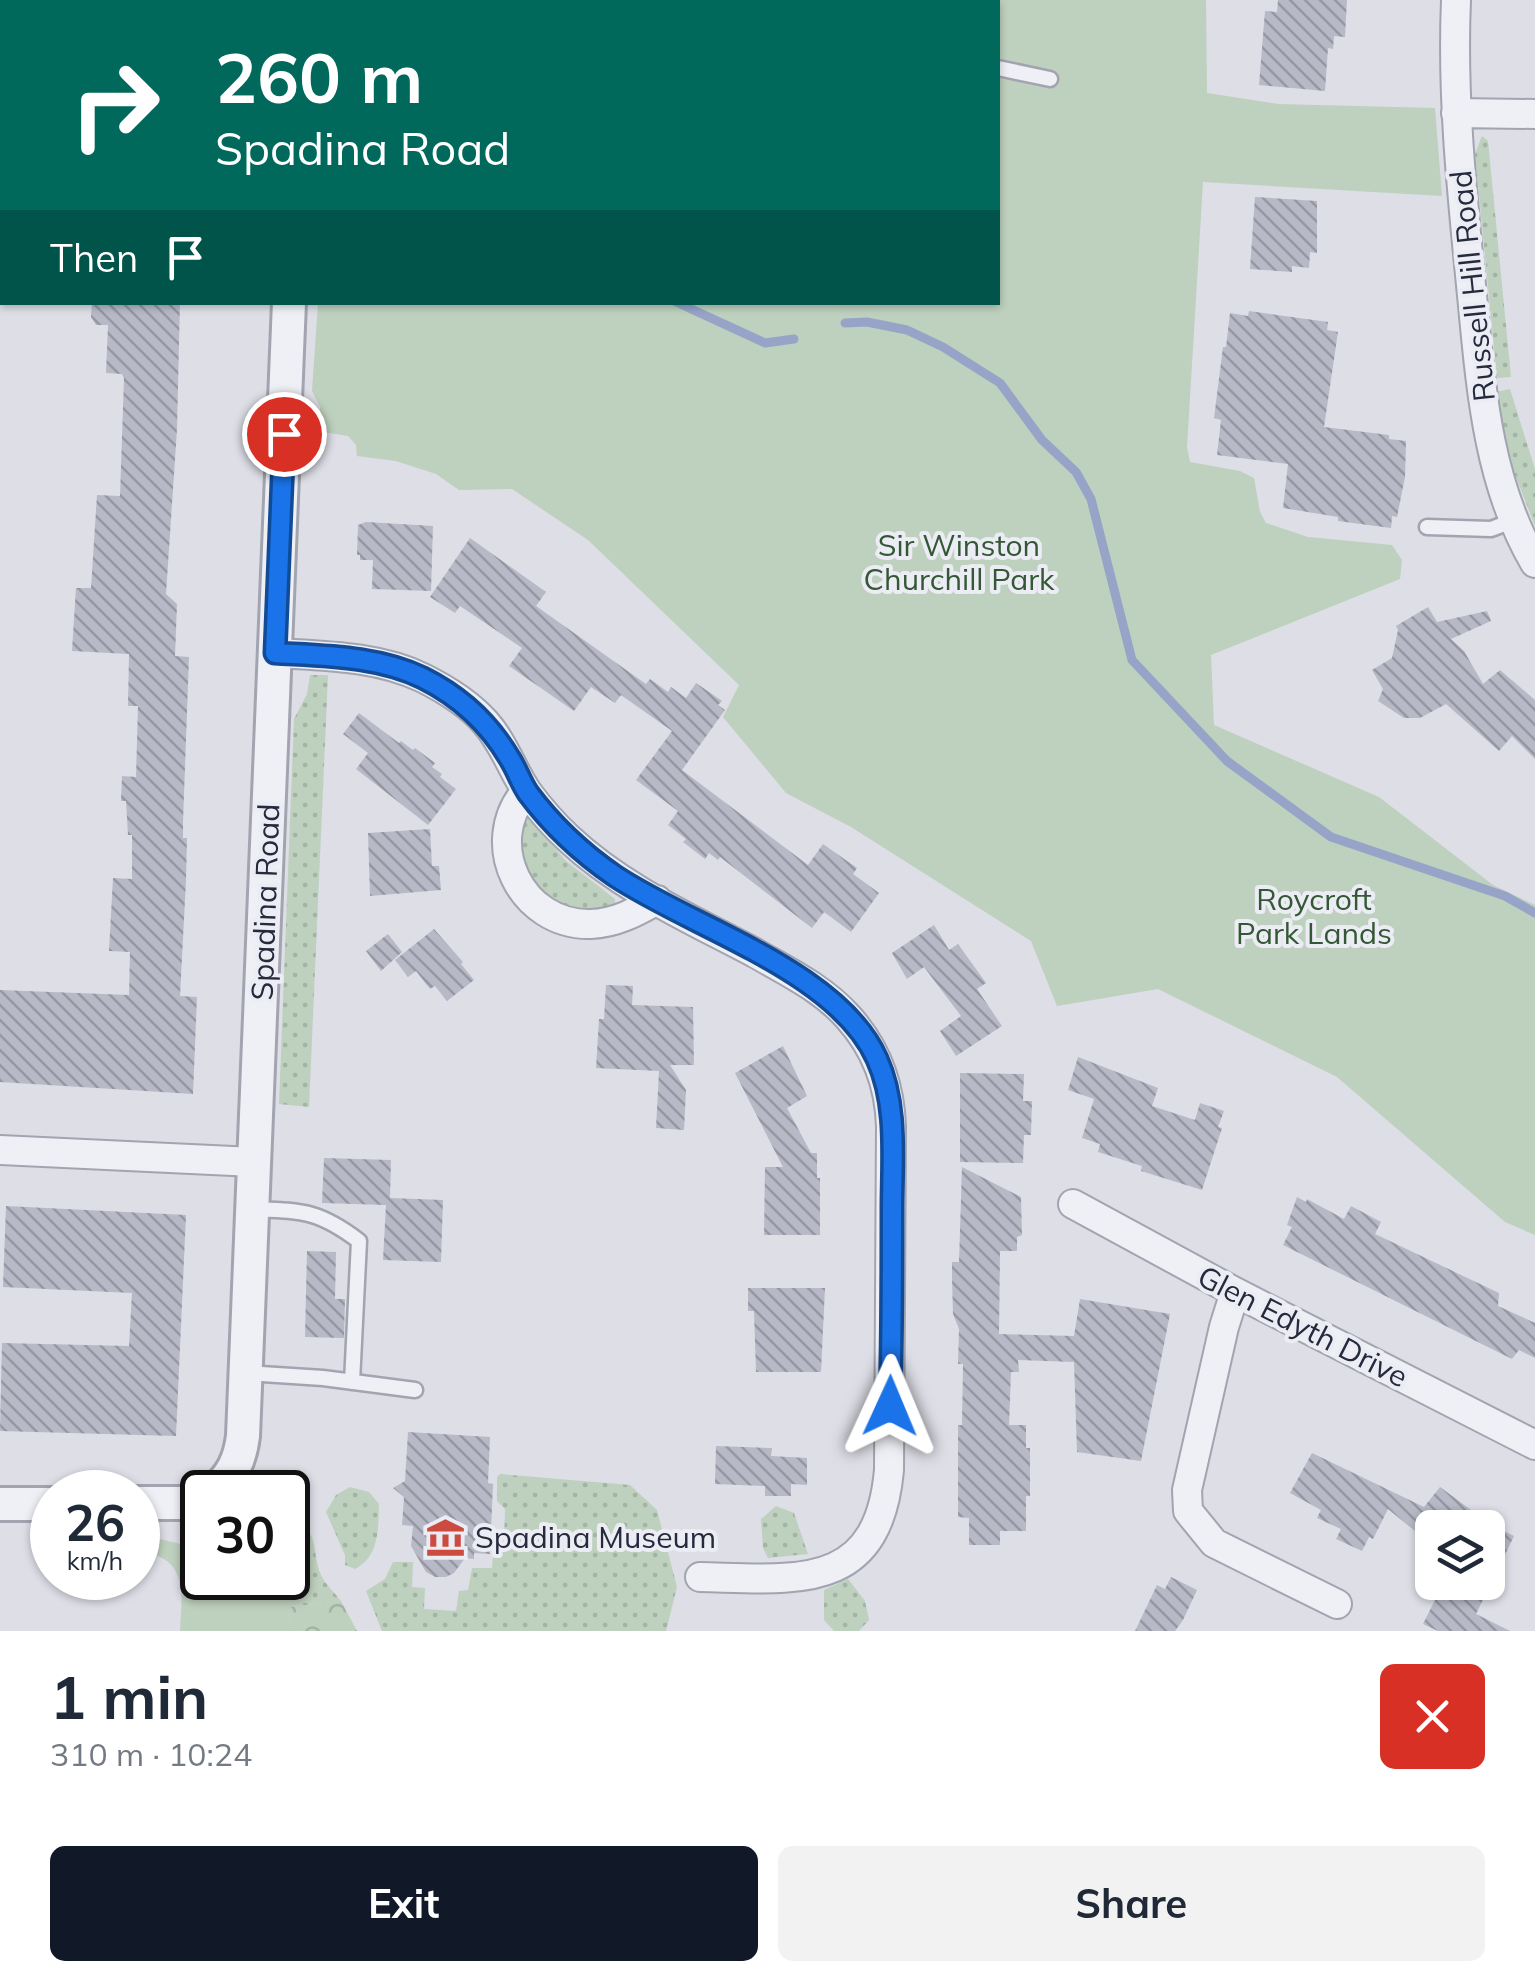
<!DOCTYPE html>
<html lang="en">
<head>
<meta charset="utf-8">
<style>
	:root { --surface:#fff; --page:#f2f2f3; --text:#1f2937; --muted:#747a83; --accent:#111827 }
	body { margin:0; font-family:Mulish,sans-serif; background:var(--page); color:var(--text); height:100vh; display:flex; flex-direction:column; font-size:38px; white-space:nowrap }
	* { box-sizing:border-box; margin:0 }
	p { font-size:32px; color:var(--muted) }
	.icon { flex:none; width:55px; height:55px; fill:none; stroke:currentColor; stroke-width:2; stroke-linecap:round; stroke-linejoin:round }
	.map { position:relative; height:1631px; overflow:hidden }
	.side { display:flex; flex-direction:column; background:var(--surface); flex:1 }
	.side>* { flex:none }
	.top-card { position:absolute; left:0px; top:0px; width:1000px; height:305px; box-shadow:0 2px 8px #0004; background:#00695c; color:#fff; overflow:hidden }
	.controls { position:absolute; left:1415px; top:1510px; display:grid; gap:20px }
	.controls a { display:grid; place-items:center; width:90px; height:90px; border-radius:15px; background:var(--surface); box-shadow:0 2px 8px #0004; font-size:50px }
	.speed { position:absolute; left:30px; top:1470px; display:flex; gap:20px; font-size:50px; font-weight:700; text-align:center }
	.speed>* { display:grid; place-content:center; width:130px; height:130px; border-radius:50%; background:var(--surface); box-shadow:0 2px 8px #0004; line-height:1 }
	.speed small { font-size:25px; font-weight:400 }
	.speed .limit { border:5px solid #111; border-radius:15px; background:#fff; color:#111 }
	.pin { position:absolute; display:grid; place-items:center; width:85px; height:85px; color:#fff; margin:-42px; border:5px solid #fff; border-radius:50%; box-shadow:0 2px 10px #0007 }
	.me { position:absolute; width:110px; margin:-55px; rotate:1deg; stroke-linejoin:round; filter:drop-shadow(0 0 8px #0008) }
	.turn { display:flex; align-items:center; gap:35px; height:210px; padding:0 50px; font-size:45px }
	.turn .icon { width:130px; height:130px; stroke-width:2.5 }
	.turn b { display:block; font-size:70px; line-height:85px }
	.then { display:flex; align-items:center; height:95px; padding:0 50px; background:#0003; gap:20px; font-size:38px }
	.round { display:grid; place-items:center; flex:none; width:105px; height:105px; border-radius:15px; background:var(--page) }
	.summary { display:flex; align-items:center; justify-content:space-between; height:170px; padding:0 50px }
	h1 { font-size:60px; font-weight:700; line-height:75px }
	.button { display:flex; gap:20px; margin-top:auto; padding:20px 50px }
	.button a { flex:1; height:115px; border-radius:15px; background:var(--accent); color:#fff; font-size:40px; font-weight:700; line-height:115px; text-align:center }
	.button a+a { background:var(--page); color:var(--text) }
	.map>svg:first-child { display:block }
</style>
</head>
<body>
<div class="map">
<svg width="1535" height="1631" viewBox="0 0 1535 1631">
	<defs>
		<pattern id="grass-dots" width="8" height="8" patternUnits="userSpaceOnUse" patternTransform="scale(2.5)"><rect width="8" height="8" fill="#bed0be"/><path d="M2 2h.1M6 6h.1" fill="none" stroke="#a3b3a4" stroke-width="1.8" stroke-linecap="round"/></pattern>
		<pattern id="forest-crowns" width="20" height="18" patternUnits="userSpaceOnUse" patternTransform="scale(2.5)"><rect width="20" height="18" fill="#bed0be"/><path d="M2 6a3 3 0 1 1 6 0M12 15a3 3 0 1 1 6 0" fill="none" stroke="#a3b3a4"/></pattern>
		<pattern id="building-back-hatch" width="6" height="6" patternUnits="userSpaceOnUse" patternTransform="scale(2.5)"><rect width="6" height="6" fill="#b7b9c6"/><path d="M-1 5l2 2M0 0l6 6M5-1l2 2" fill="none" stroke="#9597a2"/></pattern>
	</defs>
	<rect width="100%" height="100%" fill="#dddee6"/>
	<path fill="url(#grass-dots)" d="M 1482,136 L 1488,141 L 1511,377 L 1497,378 L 1475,154 Z
		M 1510,389 L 1535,469 L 1535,526 L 1508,457 L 1496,392 Z
		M 310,675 L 328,675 L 309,1107 L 279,1104 L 294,719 L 307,694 Z
		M 523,816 L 528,817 L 566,861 L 615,899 L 615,903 C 577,924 520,893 519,849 C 518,838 522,827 523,816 Z
		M 500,1474 L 630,1485 L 657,1510 L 677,1587 L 666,1631 L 382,1631 L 366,1591 L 385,1579 L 393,1562 L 413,1562 L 412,1587 L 425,1588 L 424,1609 L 456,1611 L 459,1591 L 468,1590 L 472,1568 L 492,1568 L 494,1541 L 504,1541 L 505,1509 L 497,1501 L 497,1477 Z
		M 350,1487 L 369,1492 L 379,1504 C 378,1528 380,1556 355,1569 L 345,1565 L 345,1555 L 326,1512 L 336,1495 Z
		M 776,1506 L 794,1513 L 808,1554 L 768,1558 L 763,1548 L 761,1519 Z
		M 293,1522 C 321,1529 311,1554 321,1575 C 325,1584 335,1593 341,1601 L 290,1607 L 289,1631 L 240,1631 L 288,1578 L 288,1551 L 292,1551 Z
		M 848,1579 L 865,1601 L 869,1620 L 859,1631 L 834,1631 L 824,1620 L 824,1590 Z"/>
	<path fill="url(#forest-crowns)" d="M 341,1601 L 357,1631 L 289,1631 L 290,1607 Z"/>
	<path fill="#bed0be" d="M 329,0 L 1206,0 L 1207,93 L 1278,104 L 1435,108 L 1442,196 L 1203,182 L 1187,447 L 1190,462 L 1240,471 L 1254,478 L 1260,512 L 1266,523 L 1308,537 L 1392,545 L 1402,560 L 1400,579 L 1211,655 L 1214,725 L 1379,797 L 1493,885 L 1535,905 L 1535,1235 L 1505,1222 L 1337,1077 L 1158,989 L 1057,1006 L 1031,941 L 851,827 L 786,793 L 723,717 L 739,685 L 588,540 L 512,489 L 459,490 L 436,474 L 396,461 L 357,456 L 356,445 L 348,436 L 318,431 L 320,407 L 312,391 L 318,303 L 998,302 L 998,2 L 329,2 Z
		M 138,1534 L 202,1549 L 202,1578 L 288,1578 L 288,1551 L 292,1551 L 289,1631 L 180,1631 C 182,1592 189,1557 138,1551 Z"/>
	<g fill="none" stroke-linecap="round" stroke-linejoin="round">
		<path stroke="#97a4c7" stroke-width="9" d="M 401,0 L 404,2
			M 676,302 L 765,343 L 794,339
			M 845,323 L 867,322 L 907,330 L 943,347 L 1000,383 L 1042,440 L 1076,472 L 1091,499 L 1132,660 L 1227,761 L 1331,837 L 1505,896 L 1535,913"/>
	</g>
	<path fill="url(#building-back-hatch)" d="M 1278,0 L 1347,0 L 1345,37 L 1334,36 L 1333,49 L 1328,48 L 1325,91 L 1259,85 L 1265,11 L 1277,12 Z
		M 1255,197 L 1317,201 L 1317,253 L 1310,252 L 1309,268 L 1292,266 L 1292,272 L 1250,269 Z
		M 92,302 L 180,302 L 177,429 L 166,594 L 177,604 L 175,656 L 189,657 L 183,822 L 183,838 L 187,838 L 186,880 L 180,996 L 197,997 L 193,1094 L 0,1082 L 0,990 L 129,995 L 130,952 L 109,951 L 113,878 L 132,879 L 132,835 L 128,835 L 126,801 L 121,801 L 122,776 L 136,777 L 138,706 L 128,706 L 129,654 L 72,651 L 76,588 L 91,588 L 97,495 L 120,496 L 124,378 L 122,374 L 106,373 L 108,325 L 96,325 L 91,317 Z
		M 1249,311 L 1328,322 L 1327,330 L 1338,332 L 1324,427 L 1389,435 L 1389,439 L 1406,441 L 1405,477 L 1397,517 L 1392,516 L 1391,528 L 1338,521 L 1338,517 L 1283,508 L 1288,464 L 1217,455 L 1221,420 L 1214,418 L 1223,347 L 1226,347 L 1230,313 L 1248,316 Z
		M 366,522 L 433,526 L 431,591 L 372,589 L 373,560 L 360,560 L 360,555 L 357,555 L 358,525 Z
		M 470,538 L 546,592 L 536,606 L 646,684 L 650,679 L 668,692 L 671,687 L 686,698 L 696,683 L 722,701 L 718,705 L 725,710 L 682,770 L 808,865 L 823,844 L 857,868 L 853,874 L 879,893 L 851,932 L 824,912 L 812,928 L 720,857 L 718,860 L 709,853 L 705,859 L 683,842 L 686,839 L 668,825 L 678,811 L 636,780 L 672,731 L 621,695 L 615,703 L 591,687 L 574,711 L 509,666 L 522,648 L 460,606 L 455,613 L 430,597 Z
		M 1428,607 L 1437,622 L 1487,611 L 1491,621 L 1451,639 L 1464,651 L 1483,684 L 1500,670 L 1535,700 L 1535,759 L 1512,736 L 1499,751 L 1446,704 L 1420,718 L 1404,718 L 1378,701 L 1383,689 L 1372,670 L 1392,658 L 1398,630 L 1396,626 Z
		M 359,713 L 399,743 L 401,741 L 413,750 L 415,748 L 435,763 L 432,767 L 442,774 L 440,777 L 456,789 L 428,825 L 356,769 L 368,753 L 343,734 Z
		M 430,829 L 432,866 L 439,866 L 441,890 L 370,896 L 368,833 Z
		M 934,925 L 949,950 L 958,944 L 986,983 L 977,989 L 1002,1026 L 956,1056 L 940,1031 L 961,1016 L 924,967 L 907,979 L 892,953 Z
		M 434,929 L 463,962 L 461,964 L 474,980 L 447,1001 L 435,986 L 430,989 L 416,971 L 408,977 L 395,960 Z
		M 388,934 L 402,952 L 381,971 L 366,951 Z
		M 606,985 L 633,986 L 632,1005 L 693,1007 L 694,1065 L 670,1065 L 686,1090 L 684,1130 L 656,1128 L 659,1071 L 596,1068 L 599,1019 L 604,1019 Z
		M 783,1046 L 807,1096 L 787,1108 L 811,1153 L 817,1153 L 817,1178 L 820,1178 L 820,1235 L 764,1235 L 765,1167 L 783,1167 L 735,1073 Z
		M 1078,1057 L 1158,1088 L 1152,1106 L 1195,1120 L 1200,1103 L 1224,1111 L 1218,1127 L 1222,1128 L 1202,1190 L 1141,1171 L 1142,1166 L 1098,1152 L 1100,1144 L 1082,1138 L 1094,1099 L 1068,1090 Z
		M 960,1073 L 1024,1074 L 1023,1101 L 1032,1101 L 1031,1135 L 1024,1135 L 1023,1163 L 960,1162 Z
		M 324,1158 L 391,1160 L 390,1198 L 443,1200 L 441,1262 L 383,1260 L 386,1205 L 322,1203 Z
		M 962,1167 L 1021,1197 L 1022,1235 L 1017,1237 L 1017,1251 L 1000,1251 L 999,1334 L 1074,1336 L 1080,1299 L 1170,1314 L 1141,1461 L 1077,1452 L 1074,1362 L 1018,1360 L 1019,1372 L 1011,1372 L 1009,1425 L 1026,1425 L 1026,1448 L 1030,1448 L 1030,1496 L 1026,1496 L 1026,1531 L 1000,1531 L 1000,1545 L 969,1545 L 969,1518 L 958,1517 L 958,1425 L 962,1425 L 963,1364 L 958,1364 L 959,1329 L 953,1314 L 952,1277 L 952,1262 L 959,1262 Z
		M 1297,1197 L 1306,1202 L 1307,1199 L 1344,1219 L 1351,1206 L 1381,1222 L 1375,1234 L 1499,1293 L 1498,1306 L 1535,1323 L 1535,1358 L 1519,1350 L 1512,1359 L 1283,1245 L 1292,1227 L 1287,1225 Z
		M 6,1206 L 186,1215 L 176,1436 L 0,1431 L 2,1343 L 129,1346 L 132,1293 L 3,1287 Z
		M 307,1251 L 336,1252 L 335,1299 L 345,1299 L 344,1338 L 305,1337 Z
		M 748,1288 L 825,1288 L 821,1372 L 756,1372 L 754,1311 L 748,1311 Z
		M 408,1432 L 490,1437 L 488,1483 L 493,1484 L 490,1554 L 474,1553 L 474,1559 L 465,1558 L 454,1573 L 446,1577 L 435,1577 L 426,1572 L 411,1546 L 413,1526 L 402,1525 L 404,1497 L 393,1488 L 405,1481 Z
		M 716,1446 L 772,1448 L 771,1456 L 807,1458 L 807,1485 L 791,1484 L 791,1496 L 765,1496 L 765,1486 L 715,1484 Z
		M 1312,1453 L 1424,1507 L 1440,1487 L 1490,1524 L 1514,1536 L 1476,1614 L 1510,1631 L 1438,1631 L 1423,1624 L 1444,1582 L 1488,1582 L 1488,1528 L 1432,1528 L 1432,1545 L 1388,1509 L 1373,1539 L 1369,1537 L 1362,1551 L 1336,1539 L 1341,1529 L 1317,1518 L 1321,1510 L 1290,1493 Z
		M 1171,1577 L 1197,1590 L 1183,1620 L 1175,1631 L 1135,1631 L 1157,1585 L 1165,1589 Z"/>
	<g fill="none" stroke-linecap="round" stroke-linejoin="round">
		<defs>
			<path id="service" d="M 859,0 L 863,2
				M 998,68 L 1050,79
				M 1427,527 L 1491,529 L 1515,520
				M 252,1209 C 302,1211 318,1210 359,1241 L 352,1382
				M 247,1373 L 323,1378 L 415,1390"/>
			<path id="minor" d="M 58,0 L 66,2
				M 1456,0 C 1452,92 1461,183 1470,275 C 1480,372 1484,477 1535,563
				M 1456,113 L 1535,114
				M 275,653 C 325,656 378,656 423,678 C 445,689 469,704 485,722 C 504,743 512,770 528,793 C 540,809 554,825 568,838 C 621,888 691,919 755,953 C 788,972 822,988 848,1017 C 876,1048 890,1085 891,1127 L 889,1470 C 878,1593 796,1579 700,1577
				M 526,791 C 481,843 521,926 591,924 C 616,923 636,912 657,900
				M 0,1150 L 254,1162
				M 1073,1204 L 1235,1292 L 1535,1445
				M 1235,1292 L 1224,1327 L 1187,1490 L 1188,1511 L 1214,1543 L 1337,1604"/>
			<path id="tertiary" d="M 301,2 L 301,0
				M 213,1492 C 232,1477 240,1460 243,1436 L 289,302
				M 138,1503 L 186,1503 L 202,1498
				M 0,1504 L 52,1504"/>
		</defs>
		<use href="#service" stroke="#a2a4b0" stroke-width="19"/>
		<use href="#minor" stroke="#a2a4b0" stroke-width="32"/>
		<use href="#tertiary" stroke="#a2a4b0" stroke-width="38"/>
		<use href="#service" stroke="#eff0f5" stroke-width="14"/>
		<use href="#minor" stroke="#eff0f5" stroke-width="28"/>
		<use href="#tertiary" stroke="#eff0f5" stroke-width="32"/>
	</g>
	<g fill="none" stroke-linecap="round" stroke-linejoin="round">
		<defs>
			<path id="route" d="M 284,434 L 275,653 C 325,656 378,656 423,678 C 461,697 489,723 510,759 C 517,770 521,783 528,793 C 551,824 583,854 615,876 C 693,928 838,971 877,1059 C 898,1105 892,1160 892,1209 C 892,1274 892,1340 890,1406"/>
		</defs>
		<use href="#route" stroke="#114b97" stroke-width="25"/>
		<use href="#route" stroke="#1a73e8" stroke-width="18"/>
	</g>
	<defs>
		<symbol id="museum-bare" viewBox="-9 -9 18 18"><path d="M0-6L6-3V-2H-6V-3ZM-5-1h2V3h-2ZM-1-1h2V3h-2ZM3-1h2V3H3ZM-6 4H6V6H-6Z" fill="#cc4b41" stroke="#ecedf4" stroke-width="2.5" paint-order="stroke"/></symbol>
	</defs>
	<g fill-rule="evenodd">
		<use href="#museum-bare" x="418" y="1510" width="55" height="55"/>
	</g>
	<g text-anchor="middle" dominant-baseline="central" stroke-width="8" stroke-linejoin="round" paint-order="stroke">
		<g font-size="30" fill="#262a3d" stroke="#ecedf4">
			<text transform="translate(1472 286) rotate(-96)">Russell Hill Road</text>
			<text transform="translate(265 902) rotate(-88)">Spadina Road</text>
			<text transform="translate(1303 1326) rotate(27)">Glen Edyth Drive</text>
		</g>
		<g font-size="30" fill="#345835" stroke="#ecedf4">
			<text x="959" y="545">Sir Winston<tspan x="959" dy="34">Churchill Park</tspan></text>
			<text x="1314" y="899">Roycroft<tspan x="1314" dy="34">Park Lands</tspan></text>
		</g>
		<g font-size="30" fill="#262a3d" stroke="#ecedf4" text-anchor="start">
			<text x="475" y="1537">Spadina Museum</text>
		</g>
	</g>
</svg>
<div class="controls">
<a><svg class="icon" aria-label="layers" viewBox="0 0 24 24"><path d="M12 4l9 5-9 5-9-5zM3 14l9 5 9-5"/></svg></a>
</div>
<div class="speed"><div>26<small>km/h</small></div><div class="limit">30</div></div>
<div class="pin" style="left:284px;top:434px;background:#d93025"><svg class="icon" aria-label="arrive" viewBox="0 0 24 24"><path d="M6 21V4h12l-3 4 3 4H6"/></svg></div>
<svg class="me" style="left:890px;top:1406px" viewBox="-20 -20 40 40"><path d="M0-17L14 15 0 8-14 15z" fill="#1a73e8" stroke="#fff" stroke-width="4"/></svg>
<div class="top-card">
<div class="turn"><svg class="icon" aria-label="right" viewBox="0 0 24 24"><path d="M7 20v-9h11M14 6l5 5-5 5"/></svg><div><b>260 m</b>Spadina Road</div></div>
<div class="then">Then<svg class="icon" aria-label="arrive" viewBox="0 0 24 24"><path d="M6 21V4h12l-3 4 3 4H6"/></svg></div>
</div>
</div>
<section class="side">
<div class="summary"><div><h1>1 min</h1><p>310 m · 10:24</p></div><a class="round" style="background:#d93025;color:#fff"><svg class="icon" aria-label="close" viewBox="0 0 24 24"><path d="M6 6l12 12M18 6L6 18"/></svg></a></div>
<div class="button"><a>Exit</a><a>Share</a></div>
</section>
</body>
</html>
